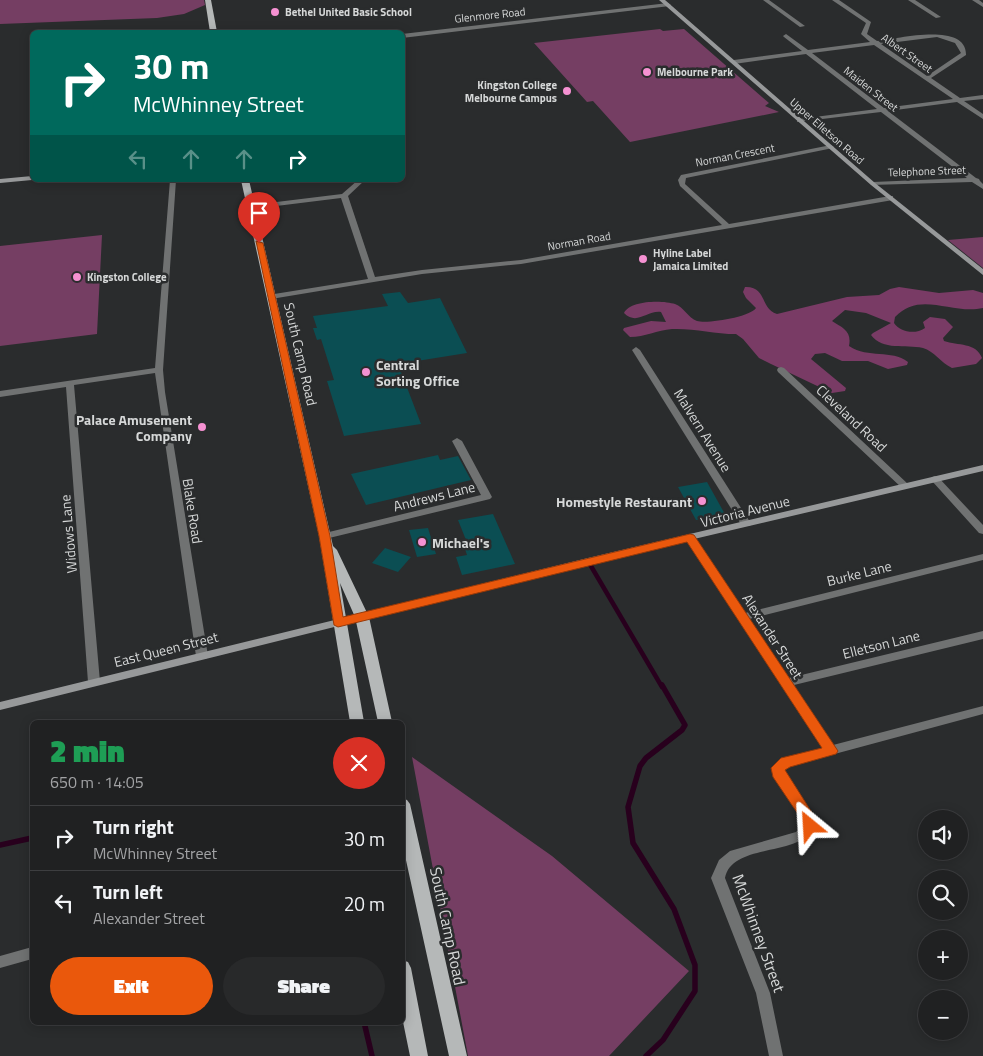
<!DOCTYPE html>
<html lang="en">
<head>
<meta charset="utf-8">
<style>
	:root { --surface:#202122; --page:#28292a; --text:#f1f3f6; --muted:#a2a3a5; --line:#3d3e40; --accent:#ea580c }
	body { margin:0; font-family:"Titillium Web",sans-serif; background:var(--page); color:var(--text); height:100vh; display:flex; flex-direction:column; font-size:19px; white-space:nowrap }
	* { box-sizing:border-box; margin:0 }
	p { font-size:16px; color:var(--muted) }
	.icon { flex:none; width:28px; height:28px; fill:none; stroke:currentColor; stroke-width:2; stroke-linecap:round; stroke-linejoin:round }
	.map { position:relative; flex:1; overflow:hidden }
	.panel { position:absolute; left:30px; top:720px; width:375px; height:305px; display:flex; flex-direction:column; background:var(--surface); border-radius:8px; box-shadow:0 2px 12px #0003,0 0 0 1px var(--line) }
	.panel>* { flex:none }
	.hud { position:absolute; left:30px; top:30px; width:375px; height:152px; border-radius:8px; box-shadow:0 2px 12px #0003,0 0 0 1px var(--line); background:#00695c; color:#fff; overflow:hidden }
	.buttons { position:absolute; left:918px; top:810px; display:grid; gap:10px }
	.buttons a { display:grid; place-items:center; width:50px; height:50px; border-radius:50%; background:var(--surface); box-shadow:0 2px 12px #0003,0 0 0 1px var(--line); font-size:25px }
	.pin { position:absolute; display:grid; place-items:center; width:42px; height:42px; color:#fff; margin:-51px -21px; border-radius:50% 50% 50% 0; rotate:-45deg; box-shadow:0 0 5px #0007 }
	.pin .icon { rotate:45deg }
	.me { position:absolute; width:55px; margin:-28px; rotate:333deg; stroke-linejoin:round; filter:drop-shadow(0 0 4px #0008) }
	.turn { display:flex; align-items:center; gap:18px; height:105px; padding:0 20px; font-size:22px }
	.turn .icon { width:65px; height:65px; stroke-width:2.5 }
	.turn b { display:block; font-size:35px; line-height:42px }
	.lanes { display:flex; align-items:center; height:48px; padding:0 20px; background:#0003; justify-content:center; gap:25px; direction:ltr }
	.lanes .off { opacity:.35 }
	.round { display:grid; place-items:center; flex:none; width:52px; height:52px; border-radius:26px; background:var(--page) }
	.head { display:flex; align-items:center; justify-content:space-between; height:85px; padding:0 20px }
	h1 { font-size:30px; font-weight:800; line-height:38px; color:#1e9e55 }
	.primary-button { display:flex; gap:10px; margin-top:auto; padding:10px 20px }
	.primary-button a { flex:1; height:58px; border-radius:30px; background:var(--accent); color:#fff; font-size:20px; font-weight:800; line-height:58px; text-align:center }
	.primary-button a+a { background:var(--page); color:var(--text) }
	ul { padding:0; list-style:none }
	li { display:flex; align-items:center; gap:15px; height:65px; padding:0 20px; border-top:1px solid var(--line) }
	li div { flex:1 }
	li b { display:block; font-size:19px }
	li em { font-style:normal }
	.map>svg:first-child { display:block }
</style>
</head>
<body>
<div class="map">
<svg width="983" height="1056" viewBox="0 0 983 1056">
	<rect width="100%" height="100%" fill="#2a2c2d"/>
	<path fill="#753e63" d="M 0,0 L 204,0 L 205,5 L 184,14 L 157,18 L 0,24 Z
		M 660,29 L 663,31 L 684,29 L 769,103 L 765,106 L 779,112 L 630,142 L 593,101 L 587,102 L 534,43 Z
		M 102,235 L 97,334 L 0,346 L 0,246 Z
		M 983,237 L 983,268 L 948,240 Z
		M 412,757 L 552,856 L 689,971 L 609,1056 L 468,1056 Z"/>
	<path fill="#793b65" d="M 745,287 C 767,286 760,309 777,314 L 847,297 L 879,295 L 890,289 L 899,287 L 939,293 L 973,290 L 983,293 L 983,308 C 952,315 920,290 895,317 L 894,323 C 900,332 915,335 925,328 L 923,322 L 930,317 L 945,319 L 953,327 L 943,338 L 944,341 C 958,346 976,342 982,358 L 976,364 L 952,368 C 941,363 934,351 923,348 C 905,344 883,351 871,335 L 873,333 L 891,323 L 866,313 L 845,310 L 832,321 C 843,328 852,331 849,346 C 869,359 891,349 908,362 L 907,365 L 888,369 L 868,361 L 842,361 L 825,353 L 815,354 L 811,359 L 846,388 L 845,391 L 832,393 L 771,364 L 759,358 L 743,339 L 736,334 C 714,334 693,328 672,329 C 657,330 645,337 630,337 L 623,330 L 624,328 L 651,321 L 666,322 L 661,312 C 647,310 637,326 624,313 C 630,300 663,300 675,304 C 684,307 688,318 697,321 C 708,324 750,317 756,308 L 746,298 L 743,292 Z"/>
	<g fill="none" stroke-linecap="round" stroke-linejoin="round">
		<path stroke="#28001d" stroke-width="4.5" d="M 588,561 L 662,687"/>
		<path stroke="#28001d" stroke-width="5.5" d="M 0,845 L 32,838
			M 364,1022 L 372,1056
			M 646,1056 L 663,1040 L 695,991 L 695,965 L 674,909 L 633,843 L 628,807 L 640,766 L 646,758 L 682,730 L 685,725 L 662,685"/>
	</g>
	<path fill="#0b4e53" d="M 400,292 L 408,303 L 440,298 L 467,353 L 398,364 L 421,424 L 344,436 L 327,381 L 334,380 L 321,339 L 317,340 L 313,328 L 317,328 L 313,316 L 388,306 L 382,294 Z
		M 438,455 L 440,460 L 458,456 L 471,480 L 366,505 L 351,474 Z
		M 707,482 L 726,516 L 696,520 L 678,487 Z
		M 493,514 L 515,564 L 462,575 L 456,557 L 467,555 L 464,546 L 468,545 L 458,520 Z
		M 428,528 L 436,554 L 417,557 L 409,530 Z
		M 385,548 L 411,557 L 398,572 L 372,563 Z"/>
	<g fill="none" stroke-linecap="round" stroke-linejoin="round">
		<path fill="#707272" fill-rule="evenodd" d="M 763,0 L 769,0 L 805,26 L 800,27 Z
			M 832,0 L 839,0 L 871,22 L 867,34 L 877,41 C 896,39 967,21 966,55 L 931,78 L 960,98 L 983,95 L 983,99 L 964,101 L 983,114 L 983,119 L 957,102 L 888,111 L 976,178 L 979,179 L 980,181 L 983,184 L 983,189 L 972,182 L 871,185 L 871,183 L 873,182 L 967,178 L 881,112 L 797,122 L 797,120 L 799,119 L 877,109 L 806,54 L 734,64 L 731,62 L 734,60 L 802,51 L 784,37 L 783,36 L 786,34 L 808,50 L 870,42 L 861,34 L 866,23 ZM 937,37 L 955,43 L 961,53 L 927,76 L 881,44 ZM 874,45 L 953,99 L 884,108 L 812,53 Z
			M 908,0 L 915,0 L 941,17 L 936,18 Z
			M 972,0 L 979,0 L 983,3 L 983,7 Z
			M 668,3 L 671,5 L 670,6 L 402,38 L 402,34 Z
			M 831,145 L 834,147 L 833,148 L 686,178 L 685,184 L 729,224 L 890,196 L 893,196 L 893,200 L 521,264 L 422,274 L 271,299 L 268,299 L 268,295 L 368,279 L 341,198 L 252,209 L 248,207 L 252,205 L 342,194 L 358,180 L 365,180 L 348,196 L 375,277 L 422,270 L 521,260 L 722,225 L 680,186 L 678,180 L 681,175 Z
			M 170,180 L 176,180 L 163,370 L 165,392 L 208,656 L 206,659 L 198,659 L 196,656 L 155,373 L 74,385 L 100,682 L 98,685 L 90,685 L 88,682 L 66,387 L 0,397 L 0,391 L 155,368 Z
			M 636,347 L 640,350 L 750,522 L 751,524 L 750,526 L 742,526 L 632,350 Z
			M 781,367 L 784,368 L 908,484 L 910,486 L 908,488 L 902,488 L 778,372 L 777,370 L 778,368 Z
			M 457,438 L 462,441 L 492,497 L 490,499 L 325,539 L 321,538 L 320,536 L 325,533 L 481,495 L 452,441 Z
			M 935,476 L 938,477 L 983,525 L 983,534 L 979,533 L 932,481 L 930,479 L 932,477 Z
			M 690,535 L 694,536 L 745,613 L 983,554 L 983,560 L 749,619 L 789,678 L 983,631 L 983,639 L 794,685 L 833,745 L 983,706 L 983,714 L 790,766 L 784,770 L 813,815 L 816,826 C 800,858 732,842 725,878 L 770,993 L 783,1056 L 769,1056 L 756,993 L 711,878 L 719,860 L 730,851 L 796,832 L 803,824 L 803,820 L 774,776 L 772,768 L 782,759 L 822,748 L 685,538 Z
			M 32,947 L 32,959 L 0,968 L 0,956 Z"/>
		<path fill="#97999a" fill-rule="evenodd" d="M 659,0 L 665,0 L 875,183 L 983,269 L 983,275 L 871,185 Z
			M 32,176 L 32,180 L 0,183 L 0,179 Z
			M 983,465 L 983,471 L 588,564 L 0,710 L 0,702 L 588,558 Z"/>
		<path fill="#b5b8b8" fill-rule="evenodd" d="M 205,0 L 211,0 L 217,32 L 210,32 Z
			M 241,180 L 249,180 L 333,546 L 337,550 L 369,617 L 392,722 L 378,722 L 355,617 L 340,583 L 364,722 L 350,722 L 319,536 Z
			M 402,798 L 407,800 L 410,804 L 467,1056 L 449,1056 L 402,842 Z
			M 402,960 L 408,962 L 411,968 L 428,1056 L 410,1056 L 402,1017 Z"/>
	</g>
	<path fill="#ea580c" stroke="#983908" d="M 256,241 L 263,243 L 330,536 L 343,617 L 690,534 L 694,535 L 838,751 L 836,754 L 790,767 L 785,770 L 816,819 L 815,830 L 805,830 L 802,820 L 773,777 L 771,768 L 781,758 L 822,748 L 687,542 L 338,627 L 334,625 L 319,536 Z"/>
	<g fill="#f591d2" stroke="#2a2c2d" stroke-width="2">
		<circle cx="275" cy="12" r="5"/>
		<circle cx="647" cy="72" r="5"/>
		<circle cx="567" cy="91" r="5"/>
		<circle cx="643" cy="259" r="5"/>
		<circle cx="77" cy="277" r="5"/>
		<circle cx="366" cy="372" r="5"/>
		<circle cx="202" cy="427" r="5"/>
		<circle cx="702" cy="501" r="5"/>
		<circle cx="422" cy="542" r="5"/>
	</g>
	<g text-anchor="middle" dominant-baseline="central" stroke-width="5" stroke-linejoin="round" paint-order="stroke">
		<g font-size="11" font-weight="bold" fill="#d6d8d8" stroke="#2a2c2d" text-anchor="start">
			<text x="285" y="12">Bethel United Basic School</text>
			<text x="657" y="72">Melbourne Park</text>
			<text x="557" y="85" text-anchor="end">Kingston College<tspan x="557" dy="13">Melbourne Campus</tspan></text>
			<text x="653" y="253">Hyline Label<tspan x="653" dy="13">Jamaica Limited</tspan></text>
			<text x="87" y="277">Kingston College</text>
		</g>
		<g font-size="11" fill="#d6d8d8" stroke="#2a2c2d">
			<text transform="translate(490 15) rotate(-6)">Glenmore Road</text>
			<text transform="translate(907 53) rotate(35)">Albert Street</text>
			<text transform="translate(871 89) rotate(38)">Maiden Street</text>
			<text transform="translate(827 131) rotate(41)">Upper Elletson Road</text>
			<text transform="translate(735 155) rotate(-11)">Norman Crescent</text>
			<text transform="translate(927 171) rotate(-2)">Telephone Street</text>
			<text transform="translate(579 241) rotate(-10)">Norman Road</text>
		</g>
		<g font-size="14" fill="#d6d8d8" stroke="#2a2c2d">
			<text transform="translate(301 354) rotate(77)">South Camp Road</text>
			<text transform="translate(852 418) rotate(43)">Cleveland Road</text>
			<text transform="translate(703 430) rotate(58)">Malvern Avenue</text>
			<text transform="translate(434 496) rotate(-14)">Andrews Lane</text>
			<text transform="translate(193 511) rotate(81)">Blake Road</text>
			<text transform="translate(745 511) rotate(-14)">Victoria Avenue</text>
			<text transform="translate(68 534) rotate(-95)">Widows Lane</text>
			<text transform="translate(859 573) rotate(-14)">Burke Lane</text>
			<text transform="translate(773 636) rotate(57)">Alexander Street</text>
			<text transform="translate(881 644) rotate(-14)">Elletson Lane</text>
			<text transform="translate(166 649) rotate(-14)">East Queen Street</text>
		</g>
		<g font-size="14" font-weight="bold" fill="#d6d8d8" stroke="#2a2c2d" text-anchor="start">
			<text x="376" y="364">Central<tspan x="376" dy="16">Sorting Office</tspan></text>
			<text x="192" y="419" text-anchor="end">Palace Amusement<tspan x="192" dy="16">Company</tspan></text>
			<text x="692" y="501" text-anchor="end">Homestyle Restaurant</text>
			<text x="432" y="542">Michael's</text>
		</g>
		<g font-size="16" fill="#d6d8d8" stroke="#2a2c2d">
			<text transform="translate(448 926) rotate(78)">South Camp Road</text>
			<text transform="translate(759 933) rotate(70)">McWhinney Street</text>
		</g>
	</g>
</svg>
<div class="buttons">
<a><svg class="icon" aria-label="sound" viewBox="0 0 24 24"><path d="M4 9h4l5-4v14l-5-4H4zM17 9q2 3 0 6"/></svg></a>
<a><svg class="icon" aria-label="search" viewBox="0 0 24 24"><circle cx="10" cy="10" r="6"/><path d="M15 15l6 6"/></svg></a>
<a>+</a>
<a>−</a>
</div>
<div class="pin" style="left:259px;top:243px;background:#d93025"><svg class="icon" aria-label="arrive" viewBox="0 0 24 24"><path d="M6 21V4h12l-3 4 3 4H6"/></svg></div>
<svg class="me" style="left:810px;top:826px" viewBox="-20 -20 40 40"><path d="M0-17L14 15 0 8-14 15z" fill="#ea580c" stroke="#fff" stroke-width="4"/></svg>
<div class="hud">
<div class="turn"><svg class="icon" aria-label="right" viewBox="0 0 24 24"><path d="M7 20v-9h11M14 6l5 5-5 5"/></svg><div><b>30 m</b>McWhinney Street</div></div>
<div class="lanes"><svg class="icon off" aria-label="left" viewBox="0 0 24 24"><path d="M17 20v-9H6M10 6l-5 5 5 5"/></svg><svg class="icon off" aria-label="ahead" viewBox="0 0 24 24"><path d="M12 20V5M6 11l6-6 6 6"/></svg><svg class="icon off" aria-label="ahead" viewBox="0 0 24 24"><path d="M12 20V5M6 11l6-6 6 6"/></svg><svg class="icon" aria-label="right" viewBox="0 0 24 24"><path d="M7 20v-9h11M14 6l5 5-5 5"/></svg></div>
</div>
<section class="panel">
<div class="head"><div><h1>2 min</h1><p>650 m · 14:05</p></div><a class="round" style="background:#d93025;color:#fff"><svg class="icon" aria-label="close" viewBox="0 0 24 24"><path d="M6 6l12 12M18 6L6 18"/></svg></a></div>
<ul>
<li><svg class="icon" aria-label="right" viewBox="0 0 24 24"><path d="M7 20v-9h11M14 6l5 5-5 5"/></svg><div><b>Turn right</b><p>McWhinney Street</p></div><em>30 m</em></li>
<li><svg class="icon" aria-label="left" viewBox="0 0 24 24"><path d="M17 20v-9H6M10 6l-5 5 5 5"/></svg><div><b>Turn left</b><p>Alexander Street</p></div><em>20 m</em></li>
</ul>
<div class="primary-button"><a>Exit</a><a>Share</a></div>
</section>
</div>
</body>
</html>
